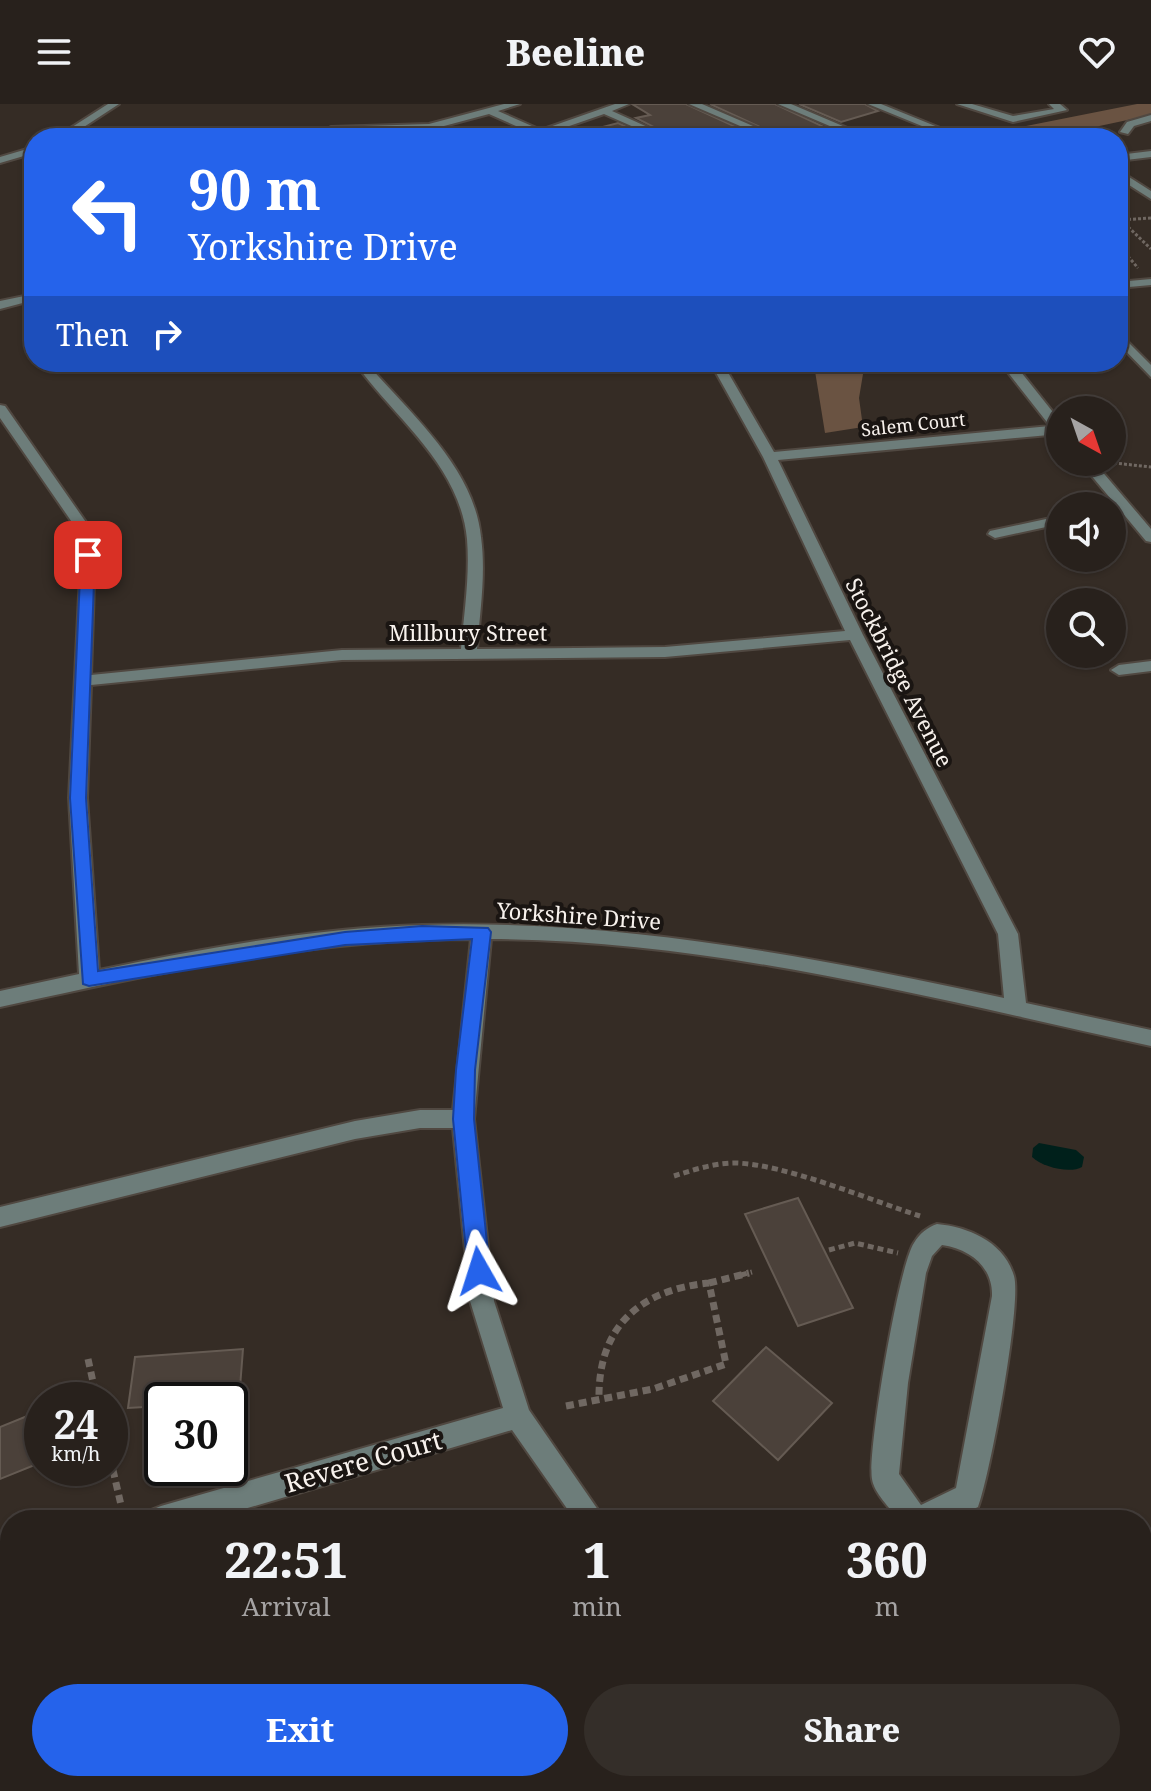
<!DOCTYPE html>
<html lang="en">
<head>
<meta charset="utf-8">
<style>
	:root { --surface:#28211c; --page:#342e29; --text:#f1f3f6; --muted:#a5a3a3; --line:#443e3b; --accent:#2563eb }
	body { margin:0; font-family:"Noto Serif",serif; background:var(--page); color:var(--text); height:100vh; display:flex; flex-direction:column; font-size:30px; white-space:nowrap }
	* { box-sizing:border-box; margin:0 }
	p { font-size:26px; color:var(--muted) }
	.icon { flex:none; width:44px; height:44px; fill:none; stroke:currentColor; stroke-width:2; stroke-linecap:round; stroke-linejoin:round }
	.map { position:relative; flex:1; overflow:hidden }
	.sheet { position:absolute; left:0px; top:1406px; width:1152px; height:282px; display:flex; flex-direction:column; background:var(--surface); border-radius:32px 32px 0 0; box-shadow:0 2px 6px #0004,0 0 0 2px var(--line) }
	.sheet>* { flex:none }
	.top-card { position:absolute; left:24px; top:24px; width:1104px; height:244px; border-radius:32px; box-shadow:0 2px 6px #0004,0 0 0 2px var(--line); background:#2563eb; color:#fff; overflow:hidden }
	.needle { width:52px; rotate:140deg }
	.fabs { position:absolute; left:1046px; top:292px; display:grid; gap:16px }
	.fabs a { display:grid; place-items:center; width:80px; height:80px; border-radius:50%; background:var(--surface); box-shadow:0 2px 6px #0004,0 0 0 2px var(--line); font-size:40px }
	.speed { position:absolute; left:24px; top:1278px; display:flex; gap:16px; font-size:40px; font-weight:700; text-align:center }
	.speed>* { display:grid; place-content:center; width:104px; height:104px; border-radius:50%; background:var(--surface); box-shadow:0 2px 6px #0004,0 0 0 2px var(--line); line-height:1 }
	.speed small { font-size:20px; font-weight:400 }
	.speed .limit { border:4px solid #111; border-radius:12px; background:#fff; color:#111 }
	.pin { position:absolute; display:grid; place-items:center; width:68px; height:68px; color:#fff; margin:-34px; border-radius:16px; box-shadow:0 4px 12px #0006 }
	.me { position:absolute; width:88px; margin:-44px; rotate:354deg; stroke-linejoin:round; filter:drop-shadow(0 0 6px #0008) }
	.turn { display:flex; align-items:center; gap:28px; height:168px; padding:0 32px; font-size:36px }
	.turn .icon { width:104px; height:104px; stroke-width:2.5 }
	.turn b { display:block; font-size:56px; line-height:68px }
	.then { display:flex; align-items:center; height:76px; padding:0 32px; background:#0003; gap:16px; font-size:30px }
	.eta { display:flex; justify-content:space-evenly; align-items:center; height:136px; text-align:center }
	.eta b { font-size:48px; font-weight:800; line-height:56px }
	.primary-button { display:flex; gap:16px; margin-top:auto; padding:16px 32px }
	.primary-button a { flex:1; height:92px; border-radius:48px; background:var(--accent); color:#fff; font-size:32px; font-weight:800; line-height:92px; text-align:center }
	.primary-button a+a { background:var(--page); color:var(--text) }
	header { display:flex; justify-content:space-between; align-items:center; height:104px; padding:0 32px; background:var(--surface); font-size:36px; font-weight:800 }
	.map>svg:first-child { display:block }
</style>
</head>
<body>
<header><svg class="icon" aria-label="menu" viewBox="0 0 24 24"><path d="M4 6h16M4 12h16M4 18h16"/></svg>Beeline<svg class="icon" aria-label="heart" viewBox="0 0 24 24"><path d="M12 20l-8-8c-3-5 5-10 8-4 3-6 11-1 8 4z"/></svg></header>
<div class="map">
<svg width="1151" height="1687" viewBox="0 0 1151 1687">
	<rect width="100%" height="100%" fill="#352c25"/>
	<path fill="#6a5342" d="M 1137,0 L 1151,0 L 1151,11 L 1043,34 L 966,34 Z
		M 820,258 L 865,258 L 859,294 L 863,323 L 825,329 L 815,267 Z"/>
	<path fill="#00201b" d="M 1039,1039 L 1076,1046 L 1084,1053 L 1082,1063 C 1070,1070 1042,1063 1032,1053 L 1033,1044 Z"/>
	<path fill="#4b413a" stroke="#655b53" stroke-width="2" d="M 632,0 L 686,0 L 760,34 L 675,34 L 636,14 L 650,11 Z
		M 710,0 L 775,0 L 824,23 L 784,34 Z
		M 799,0 L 865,0 L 878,7 L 841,18 Z
		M 618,19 L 652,34 L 592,34 L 591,26 Z
		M 798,1094 L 853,1204 L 798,1222 L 745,1110 Z
		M 766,1243 L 832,1299 L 778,1356 L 713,1297 Z
		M 243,1245 L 239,1296 L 162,1296 L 162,1302 L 128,1304 L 135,1253 Z
		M 42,1306 L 42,1358 L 0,1375 L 0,1323 Z"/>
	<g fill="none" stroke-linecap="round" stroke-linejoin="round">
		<defs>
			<path id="minor" d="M 108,0 L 119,0 L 67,34 L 55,34 Z
				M 504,0 L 520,0 L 498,7 L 541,26 L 615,0 L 629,0 L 612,7 L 672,34 L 659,34 L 604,10 L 549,29 L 546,34 L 521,34 L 532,29 L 489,10 L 429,26 L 331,29 L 326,26 L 331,23 L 429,20 Z
				M 689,0 L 702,0 L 781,34 L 768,34 Z
				M 778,0 L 791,0 L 871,34 L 858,34 Z
				M 868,0 L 881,0 L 955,30 L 944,34 L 924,34 L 939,29 Z
				M 957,0 L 972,0 L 1013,12 L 1054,5 L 1049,0 L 1060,0 L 1067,6 L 1013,18 Z
				M 1151,11 L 1151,17 L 1134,22 L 1128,30 L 1120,28 L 1127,18 Z
				M 34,43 L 34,49 L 0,59 L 0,53 Z
				M 1151,47 L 1151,53 L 1118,57 L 1118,51 Z
				M 1118,66 L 1151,87 L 1151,95 L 1118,74 Z
				M 1151,175 L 1151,181 L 1118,184 L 1118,178 Z
				M 34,190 L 34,196 L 0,205 L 0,197 Z
				M 1118,228 L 1151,261 L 1151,273 L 1118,239 Z
				M 710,258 L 722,258 L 774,348 L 1050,322 L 1006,266 L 970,268 L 892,264 L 888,263 L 887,258 L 1013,258 L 1060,317 L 1060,330 L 778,356 L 863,531 L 1018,830 L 1026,899 L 1151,926 L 1151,942 C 935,895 714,836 491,835 L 474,1015 L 494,1197 L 529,1306 L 605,1416 L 575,1416 L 512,1326 L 207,1416 L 147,1416 L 151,1406 L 161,1402 L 503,1304 L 470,1197 L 453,1024 L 420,1024 L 355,1035 L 0,1123 L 0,1103 L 355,1017 L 420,1006 L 453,1006 L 471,835 C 311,835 155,869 0,903 L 0,887 L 79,870 L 69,694 L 81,451 L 76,424 L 0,314 L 0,301 L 5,302 L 90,424 L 95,451 L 91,571 L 342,546 L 461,545 C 464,509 470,472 467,435 C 460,364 401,319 361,267 L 367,263 L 371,264 C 414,313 474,365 481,433 C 486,470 480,508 477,545 L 665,543 L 845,527 L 763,353 ZM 850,536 L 998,830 L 1004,894 C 813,853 619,815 422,821 C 314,824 205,844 99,866 L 87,694 L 91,581 L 342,556 L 665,553 Z
				M 1080,358 L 1094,358 L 1151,425 L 1151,438 L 1146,437 Z
				M 1060,412 L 1060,420 L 995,434 L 988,430 L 990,427 Z
				M 1151,557 L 1151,567 L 1119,571 L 1111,566 L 1119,561 Z
				M 937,1120 C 969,1123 1004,1138 1014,1172 C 1022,1199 990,1372 978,1403 L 950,1416 L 899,1416 C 890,1404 874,1389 872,1375 C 867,1349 899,1160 914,1139 C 919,1130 928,1123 937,1120 ZM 942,1141 C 970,1145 993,1163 992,1192 L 956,1384 L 921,1401 L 899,1370 L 908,1279 L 926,1169 L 932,1152 Z
				M 10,1446 L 10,1474 L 0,1477 L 0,1449 Z
				M 421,1678 L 459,1678 L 456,1687 L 418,1687 Z
				M 817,1678 L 852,1678 L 855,1687 L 820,1687 Z"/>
		</defs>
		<use href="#minor" stroke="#504841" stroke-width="4"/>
		<path stroke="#706862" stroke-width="3" stroke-dasharray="3 2" stroke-linecap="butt" d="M 1151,114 L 1121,116 L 1151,145
			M 1118,141 L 1138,164
			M 1114,359 L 1151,363"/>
		<path stroke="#706862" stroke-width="5" stroke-dasharray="6 4" stroke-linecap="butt" d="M 674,1072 C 693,1066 714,1059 735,1059 C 785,1060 870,1096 920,1112
			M 829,1146 L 855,1139 L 898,1149
			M 741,1171 L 752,1168"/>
		<path stroke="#706862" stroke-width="7" stroke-dasharray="8 5" stroke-linecap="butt" d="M 709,1179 L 749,1169
			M 88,1255 L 97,1296
			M 566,1302 L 653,1285 L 726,1260 L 709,1179 C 640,1186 598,1222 599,1295
			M 110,1353 L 121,1401
			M 114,1678 L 114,1687"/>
		<use href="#minor" fill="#6d7d7a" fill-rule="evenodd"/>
	</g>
	<path fill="#2563eb" stroke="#184099" stroke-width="2" d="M 88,447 L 95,451 L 86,694 L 98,867 L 345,828 L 422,822 L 488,824 L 491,828 L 475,966 L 474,1015 L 490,1167 L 486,1174 L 479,1177 L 471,1174 L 468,1167 L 453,1015 L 456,966 L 472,835 L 345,841 L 89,882 L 83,880 L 70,694 L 81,451 Z"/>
	<g text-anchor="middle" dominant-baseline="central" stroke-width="8" stroke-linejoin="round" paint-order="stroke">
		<g font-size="18" fill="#f8f2ed" stroke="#1a1512">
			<text transform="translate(913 320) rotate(-6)">Salem Court</text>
		</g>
		<g font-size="22" fill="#f8f2ed" stroke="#1a1512">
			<text x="468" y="528">Millbury Street</text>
			<text transform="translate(900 568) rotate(63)">Stockbridge Avenue</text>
			<text transform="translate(579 811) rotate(4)">Yorkshire Drive</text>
		</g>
		<g font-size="26" fill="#f8f2ed" stroke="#1a1512">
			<text transform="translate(363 1357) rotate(-16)">Revere Court</text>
		</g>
	</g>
</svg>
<div class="fabs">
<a><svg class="needle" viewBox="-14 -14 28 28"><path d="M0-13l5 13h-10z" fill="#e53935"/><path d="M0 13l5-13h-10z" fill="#a5a3a3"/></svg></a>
<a><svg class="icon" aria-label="sound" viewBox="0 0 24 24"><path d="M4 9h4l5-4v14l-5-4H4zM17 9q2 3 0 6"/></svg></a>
<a><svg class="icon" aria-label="search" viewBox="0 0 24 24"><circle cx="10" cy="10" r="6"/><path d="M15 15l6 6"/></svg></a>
</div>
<div class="speed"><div>24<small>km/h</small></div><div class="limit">30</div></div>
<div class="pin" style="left:88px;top:451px;background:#d93025"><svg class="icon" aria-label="arrive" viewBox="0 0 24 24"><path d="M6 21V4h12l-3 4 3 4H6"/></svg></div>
<svg class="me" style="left:479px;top:1167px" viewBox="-20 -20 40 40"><path d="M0-17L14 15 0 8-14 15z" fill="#2563eb" stroke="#fff" stroke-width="4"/></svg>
<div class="top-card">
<div class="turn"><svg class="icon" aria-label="left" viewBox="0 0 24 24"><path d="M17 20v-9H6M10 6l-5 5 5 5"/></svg><div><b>90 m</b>Yorkshire Drive</div></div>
<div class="then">Then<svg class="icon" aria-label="right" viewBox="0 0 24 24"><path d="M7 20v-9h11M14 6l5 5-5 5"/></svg></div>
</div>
<section class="sheet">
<div class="eta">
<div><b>22:51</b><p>Arrival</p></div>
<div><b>1</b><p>min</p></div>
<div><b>360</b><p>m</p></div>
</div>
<div class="primary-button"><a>Exit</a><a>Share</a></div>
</section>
</div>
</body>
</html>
